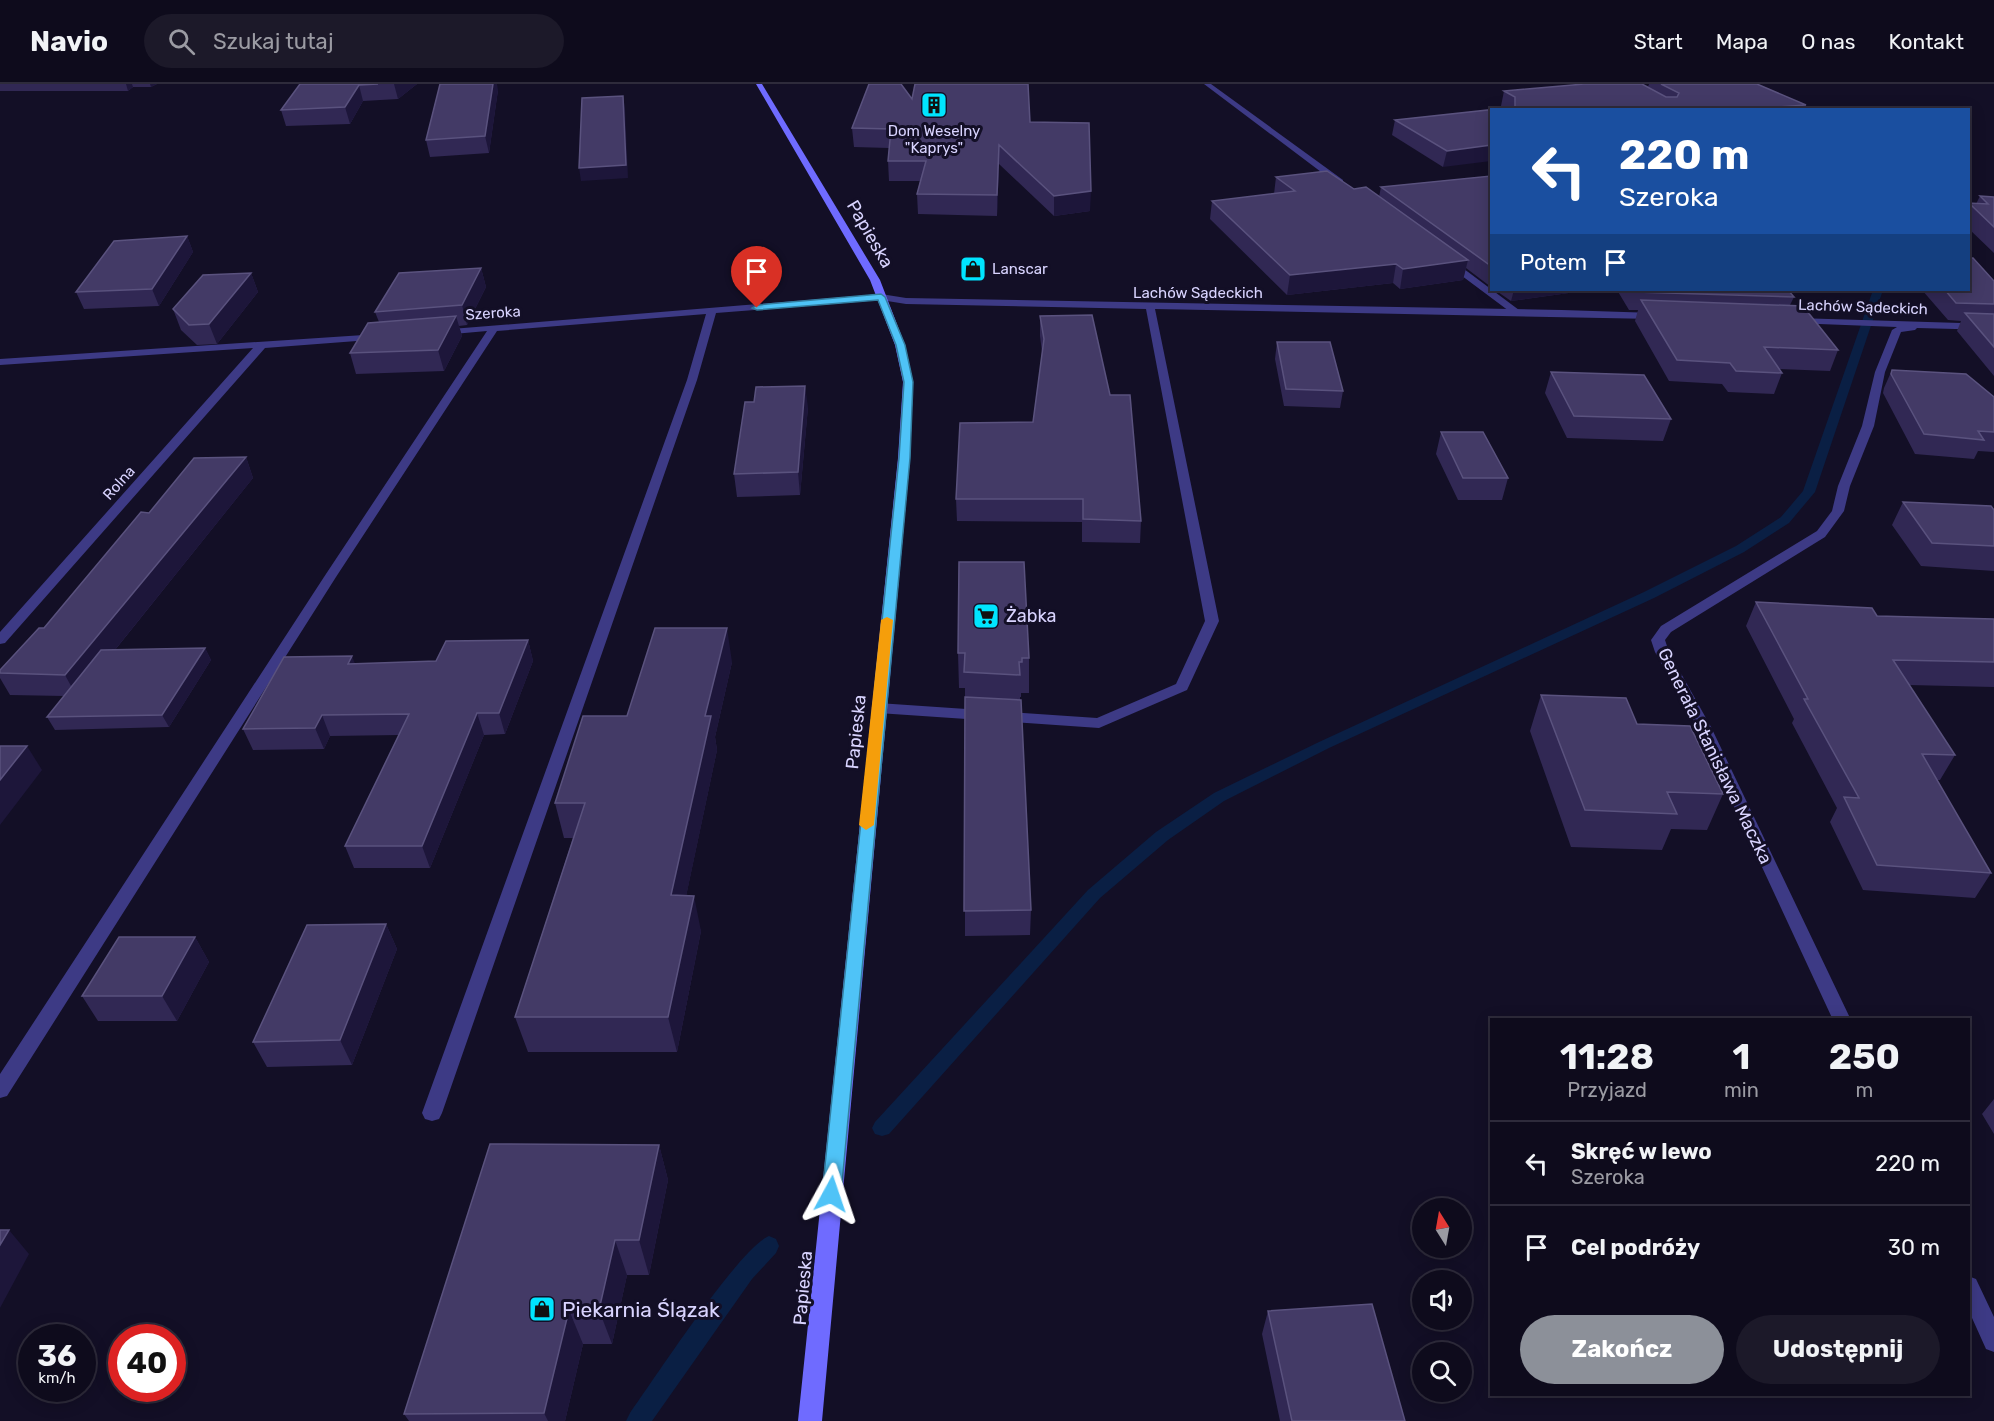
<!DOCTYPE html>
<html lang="pl">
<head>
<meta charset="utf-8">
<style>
	:root { --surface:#0e0b1c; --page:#1c1929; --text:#f1f3f6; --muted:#9b9ba3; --line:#2e2b3b; --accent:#8c9099 }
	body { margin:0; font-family:Rubik,sans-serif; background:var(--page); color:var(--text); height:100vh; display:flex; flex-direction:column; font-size:22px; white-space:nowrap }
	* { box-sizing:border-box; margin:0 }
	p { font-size:20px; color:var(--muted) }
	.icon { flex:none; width:33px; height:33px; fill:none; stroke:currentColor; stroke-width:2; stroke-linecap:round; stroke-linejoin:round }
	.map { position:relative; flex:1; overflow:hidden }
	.sheet { position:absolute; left:1490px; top:934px; width:480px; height:378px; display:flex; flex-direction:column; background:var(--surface); border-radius:0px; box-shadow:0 3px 15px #0003,0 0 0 2px var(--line) }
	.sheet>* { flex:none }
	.guide { position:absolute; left:1490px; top:24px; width:480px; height:183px; border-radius:0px; box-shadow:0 3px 15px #0003,0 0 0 2px var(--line); background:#1a4fa0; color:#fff; overflow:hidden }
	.needle { width:39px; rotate:349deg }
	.fabs { position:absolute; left:1412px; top:1114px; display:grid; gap:12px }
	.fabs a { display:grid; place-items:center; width:60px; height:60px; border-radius:50%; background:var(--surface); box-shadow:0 3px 15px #0003,0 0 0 2px var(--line); font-size:30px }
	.speed { position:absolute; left:18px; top:1240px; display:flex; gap:12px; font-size:30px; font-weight:700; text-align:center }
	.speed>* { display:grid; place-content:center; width:78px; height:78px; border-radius:50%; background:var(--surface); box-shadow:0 3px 15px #0003,0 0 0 2px var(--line); line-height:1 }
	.speed small { font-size:15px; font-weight:400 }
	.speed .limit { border:9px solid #d22; background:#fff; color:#111 }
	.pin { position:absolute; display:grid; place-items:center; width:51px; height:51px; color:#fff; margin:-62px -26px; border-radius:50% 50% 50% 0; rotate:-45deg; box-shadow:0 0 6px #0007 }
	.pin .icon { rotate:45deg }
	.me { position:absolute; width:66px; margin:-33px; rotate:5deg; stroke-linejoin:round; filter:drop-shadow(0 0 4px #0008) }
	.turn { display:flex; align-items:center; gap:21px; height:126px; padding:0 30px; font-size:27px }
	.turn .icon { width:78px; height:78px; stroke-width:2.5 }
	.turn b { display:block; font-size:42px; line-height:51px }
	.then { display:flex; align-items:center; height:57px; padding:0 30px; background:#0003; gap:12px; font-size:22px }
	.eta { display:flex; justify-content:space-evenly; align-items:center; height:102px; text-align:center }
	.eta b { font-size:36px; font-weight:700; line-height:42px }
	.primary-button { display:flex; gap:12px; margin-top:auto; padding:12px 30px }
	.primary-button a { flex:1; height:69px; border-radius:36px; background:var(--accent); color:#fff; font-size:24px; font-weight:700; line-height:69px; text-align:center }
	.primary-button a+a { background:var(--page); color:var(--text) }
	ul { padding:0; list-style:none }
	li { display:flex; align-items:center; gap:18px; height:84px; padding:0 30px; border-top:2px solid var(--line) }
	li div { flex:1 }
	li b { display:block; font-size:22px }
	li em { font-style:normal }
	header { display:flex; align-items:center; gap:36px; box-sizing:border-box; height:84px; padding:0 30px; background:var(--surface); border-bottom:2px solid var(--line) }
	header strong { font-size:28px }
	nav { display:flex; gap:33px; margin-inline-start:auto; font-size:21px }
	.search { width:420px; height:54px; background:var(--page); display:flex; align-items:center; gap:15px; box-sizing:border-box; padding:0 21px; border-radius:33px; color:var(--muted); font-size:22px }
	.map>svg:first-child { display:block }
</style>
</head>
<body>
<header>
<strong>Navio</strong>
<div class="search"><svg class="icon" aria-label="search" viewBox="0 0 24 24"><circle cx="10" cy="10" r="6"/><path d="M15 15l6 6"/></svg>Szukaj tutaj</div>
<nav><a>Start</a><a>Mapa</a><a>O nas</a><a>Kontakt</a></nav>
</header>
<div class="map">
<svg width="1994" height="1337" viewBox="0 0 1994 1337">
	<rect width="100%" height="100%" fill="#130f26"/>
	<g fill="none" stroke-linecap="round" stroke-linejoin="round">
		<path fill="#0a1f44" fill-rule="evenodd" d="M 1873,206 L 1883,206 L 1815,408 L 1789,439 L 1744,468 L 1654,514 L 1329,664 L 1224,717 L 1168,756 L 1100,814 L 889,1050 L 882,1052 L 875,1050 L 872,1044 L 875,1038 L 1088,806 L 1156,748 L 1214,709 L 1319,658 L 1644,508 L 1736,462 L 1781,433 L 1803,407 Z
			M 769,1152 L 776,1155 L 779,1162 L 776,1169 L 752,1195 L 652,1337 L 626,1337 L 630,1329 C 654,1296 739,1164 769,1152 Z"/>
		<path fill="#3d3a85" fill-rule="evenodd" d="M 1204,0 L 1211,0 L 1343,96 L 1343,100 L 1337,100 Z
			M 1446,176 L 1452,176 L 1519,226 L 1519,230 L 1513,230 L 1446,180 Z"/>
		<path fill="#3d3a85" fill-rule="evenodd" d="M 881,210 L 906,214 L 1562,226 L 1655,229 L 1660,232 L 1655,235 L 1155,225 L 1219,537 L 1187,606 L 1099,644 L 878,629 L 871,624 L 878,619 L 1097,634 L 1176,600 L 1205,537 L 1146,225 L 906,220 L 881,216 L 716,229 L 697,296 L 442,1029 L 439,1035 L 432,1037 L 425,1035 L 422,1029 L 687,296 L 706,230 L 497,247 L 336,493 L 7,1012 L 0,1014 L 0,990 L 324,493 L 487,247 L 442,251 L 437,248 L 439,246 Z
			M 1796,234 L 1994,240 L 1994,246 L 1917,244 L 1915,246 L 1901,248 L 1885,288 L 1874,342 L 1850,402 L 1844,427 L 1825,453 L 1671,548 L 1665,556 L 1669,568 L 1711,643 L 1851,936 L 1833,936 L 1697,643 L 1655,568 L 1651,556 L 1661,542 L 1817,447 L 1832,427 L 1838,402 L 1862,342 L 1875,288 L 1892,246 L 1897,243 L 1793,239 L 1791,237 Z
			M 379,250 L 384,253 L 383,255 L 265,264 L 5,559 L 0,560 L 0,548 L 253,264 L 0,281 L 0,275 Z
			M 1968,1192 L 1976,1195 L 1994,1233 L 1994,1268 L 1986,1265 L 1968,1225 Z"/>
		<path fill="#6f6bff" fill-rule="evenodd" d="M 756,0 L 762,0 L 880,196 L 905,261 L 913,298 L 910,374 L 822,1337 L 798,1337 L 898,374 L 903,298 L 895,261 L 870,196 Z"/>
	</g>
	<path fill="#312854" d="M 0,0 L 157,0 L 151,3 L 133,3 L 128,7 L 0,7 Z
		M 300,0 L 417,0 L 398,15 L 363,17 L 350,40 L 286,42 L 281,26 Z
		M 1649,0 L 1757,0 L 1806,21 L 1804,26 L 1491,26 L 1443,83 L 1392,51 L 1395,36 L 1505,24 L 1501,22 L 1504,7 L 1648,3 Z
		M 498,6 L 489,69 L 430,73 L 426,56 Z
		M 912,15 L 1030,38 L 1090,127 L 1054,132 L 999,80 L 997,132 L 918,130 L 917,110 L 920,97 L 889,97 L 888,77 L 889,64 L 854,63 L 852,44 Z
		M 1491,92 L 1491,203 L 1466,184 L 1463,196 L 1400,205 L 1393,199 L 1287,211 L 1210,135 L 1212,117 L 1274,110 L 1276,93 L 1354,105 L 1379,113 L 1381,103 Z
		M 1980,112 L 1994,113 L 1994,169 L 1968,144 L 1968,122 L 1969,119 L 1976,120 Z
		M 187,152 L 193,168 L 159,222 L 84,225 L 76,208 Z
		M 481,184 L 486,203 L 467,241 L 459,242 L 462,252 L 444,287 L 356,290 L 350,269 L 379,238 L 375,228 Z
		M 251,189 L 258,208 L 217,260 L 197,261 L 181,246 L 173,225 Z
		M 1994,197 L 1994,292 L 1957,247 L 1961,237 L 1948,236 L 1922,206 L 1968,206 Z
		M 1495,206 L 1590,206 L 1511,217 Z
		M 1617,206 L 1788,206 L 1794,213 L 1790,221 L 1838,266 L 1830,287 L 1779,285 L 1782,289 L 1774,310 L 1728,308 L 1722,300 L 1669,297 L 1635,237 L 1638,226 L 1629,226 Z
		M 1040,232 L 1110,311 L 1141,437 L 1140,459 L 1082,458 L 1082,438 L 957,437 L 956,415 L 1033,338 L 1042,268 L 1040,252 Z
		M 1277,258 L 1343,307 L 1340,324 L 1284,322 L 1275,275 Z
		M 1892,286 L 1994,313 L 1994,368 L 1978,367 L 1974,375 L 1915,370 L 1883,309 L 1884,304 Z
		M 1551,288 L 1671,335 L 1663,357 L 1567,354 L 1545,309 Z
		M 808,323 L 800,411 L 737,413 L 734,390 Z
		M 1441,348 L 1508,394 L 1502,416 L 1458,416 L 1436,370 Z
		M 246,373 L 253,394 L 115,566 L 205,564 L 211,576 L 169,643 L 55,646 L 47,633 L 64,612 L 10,611 L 0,594 L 0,586 L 44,544 L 149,429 Z
		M 1903,418 L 1994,426 L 1994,487 L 1921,482 L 1892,441 Z
		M 959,478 L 1029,574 L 1029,609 L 1021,609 L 1021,613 L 1020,613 L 1020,616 L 1031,826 L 1030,851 L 965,852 L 965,604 L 959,604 L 958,569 Z
		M 1756,518 L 1877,532 L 1994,535 L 1994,603 L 1909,601 L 1955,671 L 1940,696 L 1937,696 L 1991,789 L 1975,814 L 1863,806 L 1830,738 L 1837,724 L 1792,639 L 1794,635 L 1746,542 Z
		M 528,556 L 533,577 L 505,650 L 484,651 L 430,784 L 354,784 L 345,762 L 399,651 L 330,652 L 324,665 L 253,666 L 243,645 L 355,580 L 436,577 Z
		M 732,578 L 715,653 L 717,666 L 686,812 L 701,847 L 677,968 L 528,968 L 515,933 L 573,754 L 564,754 L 555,719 L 627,632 Z
		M 1541,611 L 1637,640 L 1723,710 L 1707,746 L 1671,745 L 1662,766 L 1571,763 L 1530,647 Z
		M 386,840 L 397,865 L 352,981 L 267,983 L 253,958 Z
		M 195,853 L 209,878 L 177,937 L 98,937 L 82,912 Z
		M 1994,1015 L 1994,1050 L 1982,1030 Z
		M 659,1061 L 668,1096 L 649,1191 L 627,1191 L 612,1260 L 583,1260 L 565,1337 L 409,1337 L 404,1330 Z
		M 1268,1227 L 1405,1337 L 1280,1337 L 1262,1250 Z"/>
	<path fill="#1d163a" d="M 126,0 L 132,0 L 133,3 L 128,7 Z
		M 150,0 L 157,0 L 151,3 Z
		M 394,0 L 417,0 L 398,15 Z
		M 493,0 L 497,0 L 498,6 L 489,69 L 485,52 Z
		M 359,1 L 363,17 L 350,40 L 345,23 Z
		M 623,12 L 625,24 L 628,94 L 581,97 L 579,84 Z
		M 999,61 L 999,80 L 997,132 L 997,111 Z
		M 1491,61 L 1491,77 L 1443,83 L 1447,67 Z
		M 1091,107 L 1090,127 L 1054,132 L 1054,112 Z
		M 187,152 L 193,168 L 159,222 L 152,205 Z
		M 1468,176 L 1463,196 L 1400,205 L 1403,185 Z
		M 1396,180 L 1393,199 L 1287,211 L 1290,191 Z
		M 481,184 L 486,203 L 467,241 L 462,221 Z
		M 251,189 L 258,208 L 217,260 L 209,240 Z
		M 1514,206 L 1590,206 L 1511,217 Z
		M 456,232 L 462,252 L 444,287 L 438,266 Z
		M 805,302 L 808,323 L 800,411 L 798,388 Z
		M 246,373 L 253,394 L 77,613 L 65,591 Z
		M 727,544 L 732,578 L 715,653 L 717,666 L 679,846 L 671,811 L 705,632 Z
		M 528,556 L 533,577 L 505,650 L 499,629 Z
		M 205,564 L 211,576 L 169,643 L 162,631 Z
		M 352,572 L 360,593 L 348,580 Z
		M 477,629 L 484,651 L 430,784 L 422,762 Z
		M 322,631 L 330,652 L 324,665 L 315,644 Z
		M 27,662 L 42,686 L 0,741 L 0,696 Z
		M 694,812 L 701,847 L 677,968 L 668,933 Z
		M 386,840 L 397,865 L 352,981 L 340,956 Z
		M 195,853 L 209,878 L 177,937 L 162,912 Z
		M 659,1061 L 668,1096 L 649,1191 L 639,1156 Z
		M 9,1146 L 29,1170 L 0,1224 L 0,1161 Z
		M 615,1156 L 627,1191 L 612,1260 L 599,1226 Z
		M 569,1226 L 583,1260 L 565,1337 L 548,1337 L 544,1329 Z"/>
	<path fill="#433a66" stroke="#5a527e" stroke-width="1.5" d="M 300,0 L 378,0 L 359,1 L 345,23 L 281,26 Z
		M 440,0 L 493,0 L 485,52 L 426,56 Z
		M 869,0 L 901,0 L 912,15 L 915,0 L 1028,0 L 1030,38 L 1089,39 L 1091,107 L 1054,112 L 999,61 L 997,111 L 917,110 L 926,77 L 888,77 L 891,45 L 852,44 Z
		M 1584,0 L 1642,0 L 1666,13 L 1677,13 L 1679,9 L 1661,0 L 1757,0 L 1806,21 L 1738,26 L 1491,26 L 1491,61 L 1447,67 L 1395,36 L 1515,23 L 1515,13 L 1504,7 Z
		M 623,12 L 626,81 L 579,84 L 582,14 Z
		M 1327,87 L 1354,105 L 1366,103 L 1468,176 L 1403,185 L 1396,180 L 1290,191 L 1212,117 L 1295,107 L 1276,93 Z
		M 1491,92 L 1491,182 L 1381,103 Z
		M 1980,112 L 1994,113 L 1994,143 L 1969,119 L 1988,120 Z
		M 187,152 L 152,205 L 76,208 L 114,157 Z
		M 1968,174 L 1973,174 L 1994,197 L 1994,220 L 1956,219 L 1945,206 L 1968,206 Z
		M 481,184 L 462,221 L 375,228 L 399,189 Z
		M 251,189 L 209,240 L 189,241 L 173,225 L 203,191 Z
		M 1633,206 L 1788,206 L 1794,213 L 1635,208 Z
		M 1641,216 L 1803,222 L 1838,266 L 1764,263 L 1782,289 L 1736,287 L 1730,279 L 1677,276 Z
		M 1965,229 L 1994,230 L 1994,263 Z
		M 1092,231 L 1110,311 L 1130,311 L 1141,437 L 1083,435 L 1083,415 L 956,415 L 960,339 L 1033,338 L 1044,255 L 1040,232 Z
		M 456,232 L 438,266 L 350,269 L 368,239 Z
		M 1277,258 L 1330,258 L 1343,307 L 1286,305 Z
		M 1892,286 L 1966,290 L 1994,313 L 1994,348 L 1978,347 L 1984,356 L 1924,350 L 1891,290 Z
		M 1551,288 L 1644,291 L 1671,335 L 1574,332 Z
		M 805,302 L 798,388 L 734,390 L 745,318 L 754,318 L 756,303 Z
		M 1441,348 L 1483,348 L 1508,394 L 1463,394 Z
		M 246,373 L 65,591 L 0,589 L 0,586 L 39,544 L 44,544 L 141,428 L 149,429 L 194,374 Z
		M 1903,418 L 1991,422 L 1994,426 L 1994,462 L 1932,459 Z
		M 959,478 L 1024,478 L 1029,574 L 1022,574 L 1022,578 L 1019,578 L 1020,591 L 964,588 L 965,569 L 958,569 Z
		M 1756,518 L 1872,524 L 1877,532 L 1994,535 L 1994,578 L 1893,576 L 1955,671 L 1922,670 L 1991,789 L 1877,781 L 1844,713 L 1859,714 L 1804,615 L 1808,615 Z
		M 655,544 L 727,544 L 705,632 L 711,632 L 671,811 L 694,812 L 668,933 L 515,933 L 585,719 L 555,719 L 583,632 L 627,632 Z
		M 528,556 L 499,629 L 477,629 L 422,762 L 345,762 L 409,630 L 322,631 L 315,644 L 243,645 L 284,573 L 352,572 L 348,580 L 436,577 L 446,557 Z
		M 205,564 L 162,631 L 47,633 L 101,566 Z
		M 1541,611 L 1626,614 L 1637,640 L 1690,642 L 1723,710 L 1667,708 L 1677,730 L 1585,726 Z
		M 965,613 L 1021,616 L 1031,826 L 964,827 Z
		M 0,662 L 27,662 L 0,696 Z
		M 386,840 L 340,956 L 253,958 L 307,841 Z
		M 119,853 L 195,853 L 162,912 L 82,912 Z
		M 490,1060 L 659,1061 L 639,1156 L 615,1156 L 599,1226 L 569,1226 L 544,1329 L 404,1330 Z
		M 0,1146 L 9,1146 L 0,1161 Z
		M 1372,1220 L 1405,1337 L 1292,1337 L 1268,1227 Z"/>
	<path fill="#4fc3f7" stroke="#337fa1" stroke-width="1.5" d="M 881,210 L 885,213 L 905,261 L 913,298 L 910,374 L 841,1110 L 838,1116 L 831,1118 L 825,1116 L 822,1110 L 899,374 L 904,298 L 896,261 L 878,216 L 757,226 L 752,224 L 757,221 Z"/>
	<path fill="#f59e0b" d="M 887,533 L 893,536 L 874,741 L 866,746 L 859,741 L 881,536 Z"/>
	<defs>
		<symbol id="building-square" viewBox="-11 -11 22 22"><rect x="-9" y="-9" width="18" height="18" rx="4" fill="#00e5ff" stroke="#130f26"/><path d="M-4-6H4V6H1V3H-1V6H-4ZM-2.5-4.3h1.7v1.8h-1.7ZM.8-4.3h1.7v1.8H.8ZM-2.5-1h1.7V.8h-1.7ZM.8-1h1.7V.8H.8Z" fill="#111"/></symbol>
		<symbol id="shop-square" viewBox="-11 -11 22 22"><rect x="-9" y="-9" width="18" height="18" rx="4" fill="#00e5ff" stroke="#130f26"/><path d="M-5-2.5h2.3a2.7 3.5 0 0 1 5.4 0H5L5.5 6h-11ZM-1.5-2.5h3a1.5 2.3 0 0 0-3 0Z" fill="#111"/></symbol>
		<symbol id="supermarket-square" viewBox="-11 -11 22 22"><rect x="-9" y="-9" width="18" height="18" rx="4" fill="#00e5ff" stroke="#130f26"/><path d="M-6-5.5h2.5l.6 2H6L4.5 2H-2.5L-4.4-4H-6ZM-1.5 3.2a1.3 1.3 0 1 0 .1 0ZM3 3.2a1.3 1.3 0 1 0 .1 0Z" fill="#111"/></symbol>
	</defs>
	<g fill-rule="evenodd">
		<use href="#building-square" x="919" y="6" width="30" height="30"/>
		<use href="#shop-square" x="958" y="170" width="30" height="30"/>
		<use href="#supermarket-square" x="971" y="517" width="30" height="30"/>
		<use href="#shop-square" x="527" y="1210" width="30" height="30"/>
	</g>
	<g text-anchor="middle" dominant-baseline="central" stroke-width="6" stroke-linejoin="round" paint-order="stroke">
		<g font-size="15" fill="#d9d4ff" stroke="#130f26">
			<text x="934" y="47">Dom Weselny<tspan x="934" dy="17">"Kaprys"</tspan></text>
			<text x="992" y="185" text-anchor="start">Lanscar</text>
		</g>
		<g font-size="15" fill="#d9d4ff" stroke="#130f26">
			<text x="1198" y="209">Lachów Sądeckich</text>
			<text transform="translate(1863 223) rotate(2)">Lachów Sądeckich</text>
			<text transform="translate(493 229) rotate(-4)">Szeroka</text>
			<text transform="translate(119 399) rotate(-48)">Rolna</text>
		</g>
		<g font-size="18" fill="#d9d4ff" stroke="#130f26">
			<text transform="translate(870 150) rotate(60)">Papieska</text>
			<text transform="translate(856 648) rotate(-84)">Papieska</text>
			<text transform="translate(1715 672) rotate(64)">Generała Stanisława Maczka</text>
			<text transform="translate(803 1204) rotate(-85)">Papieska</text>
		</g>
		<g font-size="18" fill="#d9d4ff" stroke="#130f26" text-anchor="start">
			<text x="1006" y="532">Żabka</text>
		</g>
		<g font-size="21" fill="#d9d4ff" stroke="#130f26" text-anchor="start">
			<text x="562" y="1225">Piekarnia Ślązak</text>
		</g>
	</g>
</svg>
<div class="fabs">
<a><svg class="needle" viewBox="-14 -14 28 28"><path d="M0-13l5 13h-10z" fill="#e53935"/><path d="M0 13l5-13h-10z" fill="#9b9ba3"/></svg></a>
<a><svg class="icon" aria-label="sound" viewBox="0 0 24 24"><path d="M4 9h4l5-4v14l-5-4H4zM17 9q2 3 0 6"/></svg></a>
<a><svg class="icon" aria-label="search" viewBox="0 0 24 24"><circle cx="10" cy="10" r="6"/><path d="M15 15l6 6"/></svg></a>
</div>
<div class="speed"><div>36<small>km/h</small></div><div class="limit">40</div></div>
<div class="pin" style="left:757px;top:224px;background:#d93025"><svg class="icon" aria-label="arrive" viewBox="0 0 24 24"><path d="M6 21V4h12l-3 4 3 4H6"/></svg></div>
<svg class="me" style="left:831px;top:1110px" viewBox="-20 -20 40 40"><path d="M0-17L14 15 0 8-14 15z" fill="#4fc3f7" stroke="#fff" stroke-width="4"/></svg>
<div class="guide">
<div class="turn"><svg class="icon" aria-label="left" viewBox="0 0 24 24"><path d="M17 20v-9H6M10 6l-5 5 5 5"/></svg><div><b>220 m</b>Szeroka</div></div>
<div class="then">Potem<svg class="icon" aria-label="arrive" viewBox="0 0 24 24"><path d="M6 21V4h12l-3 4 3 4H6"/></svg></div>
</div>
<section class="sheet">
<div class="eta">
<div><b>11:28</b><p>Przyjazd</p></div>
<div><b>1</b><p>min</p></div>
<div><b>250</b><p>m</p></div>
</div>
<ul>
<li><svg class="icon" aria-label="left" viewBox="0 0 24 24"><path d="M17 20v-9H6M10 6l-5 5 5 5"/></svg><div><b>Skręć w lewo</b><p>Szeroka</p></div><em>220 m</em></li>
<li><svg class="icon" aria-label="arrive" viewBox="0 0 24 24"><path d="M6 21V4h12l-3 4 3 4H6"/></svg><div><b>Cel podróży</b></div><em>30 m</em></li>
</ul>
<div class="primary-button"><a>Zakończ</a><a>Udostępnij</a></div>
</section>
</div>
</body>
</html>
